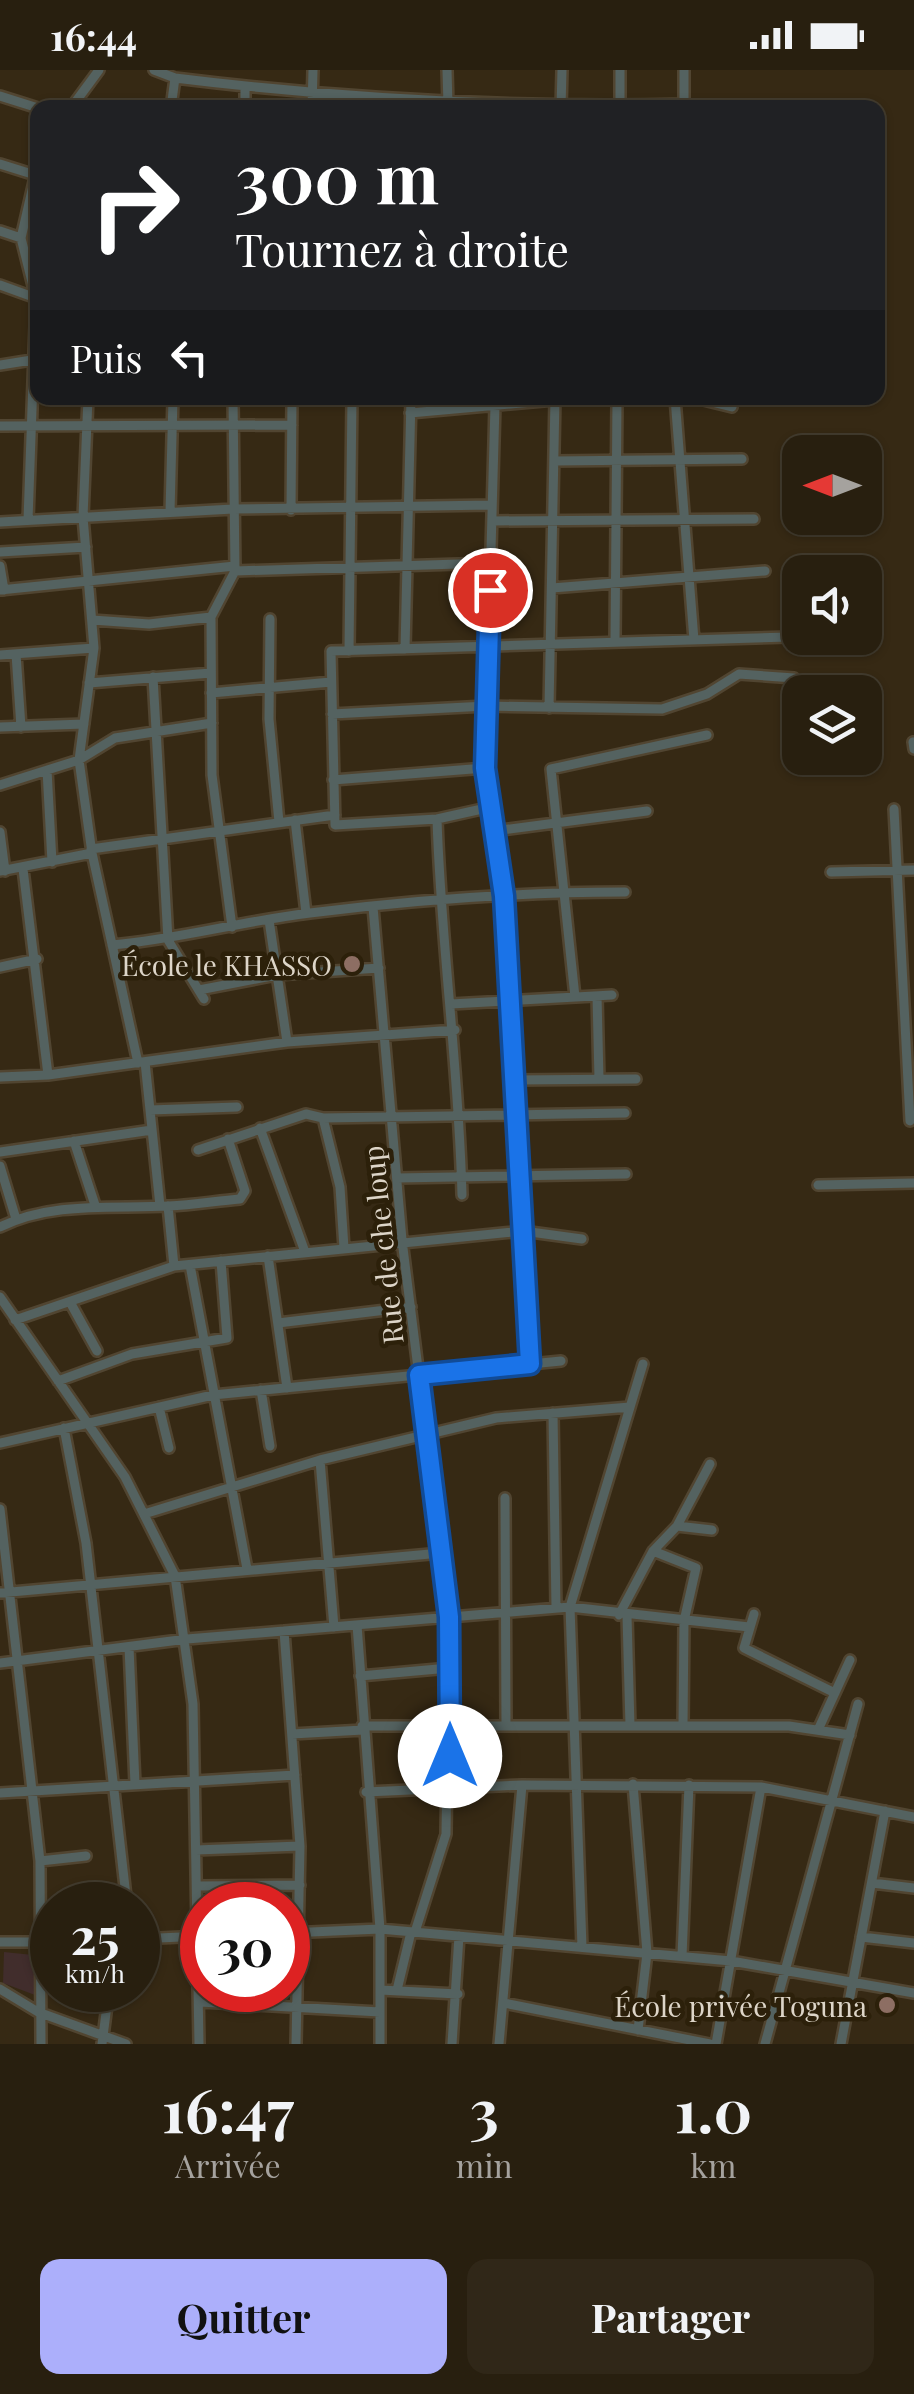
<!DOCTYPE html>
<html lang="fr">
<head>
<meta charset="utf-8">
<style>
	:root { --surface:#281f0f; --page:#302718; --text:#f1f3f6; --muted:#a5a29e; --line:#443d2f; --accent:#acaffb }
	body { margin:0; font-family:"Playfair Display",serif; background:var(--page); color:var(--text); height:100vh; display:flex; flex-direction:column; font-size:38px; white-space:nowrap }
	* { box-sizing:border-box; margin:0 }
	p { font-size:32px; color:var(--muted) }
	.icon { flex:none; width:55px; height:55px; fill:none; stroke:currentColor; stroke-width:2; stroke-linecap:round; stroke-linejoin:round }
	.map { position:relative; height:1974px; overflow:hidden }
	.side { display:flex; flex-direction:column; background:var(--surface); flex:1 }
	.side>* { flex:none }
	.hud { position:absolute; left:30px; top:30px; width:855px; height:305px; border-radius:20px; box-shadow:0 2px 8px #0004,0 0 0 2px var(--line); background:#202124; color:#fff; overflow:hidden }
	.needle { width:65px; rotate:270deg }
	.buttons { position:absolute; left:782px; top:365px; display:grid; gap:20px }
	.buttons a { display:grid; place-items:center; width:100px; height:100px; border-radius:20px; background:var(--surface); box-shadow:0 2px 8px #0004,0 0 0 2px var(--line); font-size:50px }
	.speed { position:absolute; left:30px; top:1812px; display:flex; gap:20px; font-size:50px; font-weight:700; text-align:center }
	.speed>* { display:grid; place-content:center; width:130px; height:130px; border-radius:50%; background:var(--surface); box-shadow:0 2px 8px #0004,0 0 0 2px var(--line); line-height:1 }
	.speed small { font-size:25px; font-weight:400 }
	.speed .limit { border:15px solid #d22; background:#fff; color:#111 }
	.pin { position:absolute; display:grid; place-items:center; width:85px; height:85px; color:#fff; margin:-42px; border:5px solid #fff; border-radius:50%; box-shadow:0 2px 10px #0007 }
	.me { position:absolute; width:110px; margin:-55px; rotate:0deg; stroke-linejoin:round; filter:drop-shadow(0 0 8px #0008) }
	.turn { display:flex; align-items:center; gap:35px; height:210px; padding:0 40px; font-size:45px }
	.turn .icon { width:130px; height:130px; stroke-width:2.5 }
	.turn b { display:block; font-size:70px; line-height:85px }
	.then { display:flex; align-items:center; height:95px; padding:0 40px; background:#0003; gap:20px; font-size:38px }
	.eta { display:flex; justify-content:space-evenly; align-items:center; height:170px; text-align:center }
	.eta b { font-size:60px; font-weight:700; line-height:70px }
	.cta { display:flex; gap:20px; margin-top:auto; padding:20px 40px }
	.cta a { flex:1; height:115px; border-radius:20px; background:var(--accent); color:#111; font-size:40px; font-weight:700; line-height:115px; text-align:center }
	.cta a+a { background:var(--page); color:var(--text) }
	.status { display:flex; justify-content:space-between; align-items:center; height:70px; padding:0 50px; background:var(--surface); direction:ltr }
	.status svg { height:28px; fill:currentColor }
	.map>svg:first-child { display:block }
</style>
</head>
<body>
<div class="status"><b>16:44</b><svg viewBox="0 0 49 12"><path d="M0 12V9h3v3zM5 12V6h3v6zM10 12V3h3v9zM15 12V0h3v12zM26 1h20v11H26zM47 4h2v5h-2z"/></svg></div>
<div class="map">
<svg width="914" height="1974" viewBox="0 0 914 1974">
	<rect width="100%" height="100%" fill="#362914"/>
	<path fill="#412d2c" d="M 4,1882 L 33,1885 L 35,1925 L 3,1913 Z"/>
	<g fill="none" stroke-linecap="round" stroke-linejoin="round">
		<defs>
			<path id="minor" d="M 154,0 L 175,8
				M 447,0 L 448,35
				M 684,0 L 684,38
				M 245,17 L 245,38
				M 0,26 L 38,38
				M 71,38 L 99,0
				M 171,38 L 175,8 C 345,29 513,38 684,34
				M 312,38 L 313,0
				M 561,38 L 562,0
				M 620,38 L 620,0
				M 0,94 L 32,104
				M 0,161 L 21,168
				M 0,215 L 36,228
				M 0,295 L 38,289
				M 88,328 L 83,447 L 94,578 L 79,690 L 92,783 L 138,993
				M 675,328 L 694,570
				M 695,328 L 732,337
				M 495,335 L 485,698 L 504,826 L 530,1294
				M 410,343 L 555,330
				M 0,356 L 292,355
				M 554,391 L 742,389
				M 291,440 L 292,328
				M 170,442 L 173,328
				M 28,450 L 36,228 L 21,168 L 38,94
				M 492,451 L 754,449
				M 0,452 L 233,439 L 492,435
				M 0,482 L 86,477
				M 0,496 L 4,520
				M 235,501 L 490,493
				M 552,518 L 765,501
				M 0,520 L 235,496
				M 270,549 L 269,649 L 279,752
				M 92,550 L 149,554 L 211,547
				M 615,572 L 617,328
				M 405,579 L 411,328
				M 349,581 L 352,328
				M 16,584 L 21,657
				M 0,585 L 94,578
				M 153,607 L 168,870 L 204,929
				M 89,613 L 211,603
				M 211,623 L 331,612
				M 549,638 L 555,328
				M 332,644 L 486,636 L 662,639 L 707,624 L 739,604 L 794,608
				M 0,657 L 84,654
				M 913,672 L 914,679
				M 47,700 L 52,792
				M 333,710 L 485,698
				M 0,715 L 79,690 L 115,668 L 212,653
				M 491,737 L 437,749 L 335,755 L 331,581 L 788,567
				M 894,739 L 910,1051
				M 437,749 C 441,875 459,999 462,1125
				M 295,750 L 306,843
				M 494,761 L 647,741
				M 0,762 L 5,801
				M 91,779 L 335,745
				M 23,799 L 48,1005
				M 0,801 L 92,783
				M 831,802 L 914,800
				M 373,837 L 402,1170 L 449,1547 L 446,1764 L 415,1862
				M 269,850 L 287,972
				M 232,857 L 212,705 L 211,547 L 235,501 L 233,328
				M 112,875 C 179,869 243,851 310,843 C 414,830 520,822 625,822
				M 0,897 L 37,889
				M 199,920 L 277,905 L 379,898
				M 597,926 L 599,1009
				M 575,927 L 551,699 L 707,665
				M 451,934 L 612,925
				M 145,992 L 160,1136
				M 0,1007 L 48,1005 L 287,972 L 455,960
				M 514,1010 L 636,1009
				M 150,1040 L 237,1037
				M 323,1048 L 340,1117 L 344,1178
				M 260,1058 L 305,1182
				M 74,1071 L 95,1135
				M 198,1080 L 306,1044 L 323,1048 L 625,1043
				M 0,1082 L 152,1060
				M 0,1096 L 16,1149
				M 397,1108 L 626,1104
				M 818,1115 L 914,1113
				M 168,1136 L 174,1196
				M 0,1157 C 52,1131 113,1139 169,1136 C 193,1135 216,1131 240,1129 L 245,1121 L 228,1069
				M 268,1186 L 287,1318
				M 190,1195 L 247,1499
				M 0,1227 L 125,1407 L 175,1506 L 193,1634 L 199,1974
				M 70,1232 L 97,1281
				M 15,1250 L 174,1196 L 523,1161 L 582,1169
				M 278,1253 L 411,1237
				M 58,1311 L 132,1284 L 227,1268 L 221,1191
				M 261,1320 L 270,1376
				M 159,1337 L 169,1378
				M 553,1343 L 556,1538
				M 64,1358 L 86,1473 L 127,1835
				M 0,1373 L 213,1325 L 561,1291
				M 320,1390 L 334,1557
				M 505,1428 L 506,1656
				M 0,1439 L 40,1791 L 41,1974
				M 144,1444 L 320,1390 L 496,1348 L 630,1337
				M 677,1456 L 712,1460
				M 653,1481 L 696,1498 L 684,1551 L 683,1656
				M 0,1523 L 441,1483
				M 754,1544 L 744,1578 L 835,1623
				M 619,1545 L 653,1481 L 677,1456 L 710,1394
				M 627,1546 L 630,1656
				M 357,1555 L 380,1859 L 380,1974
				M 284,1561 L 300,1776 L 296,1974
				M 129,1577 L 135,1714
				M 0,1593 L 187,1569 L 570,1537 L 749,1557
				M 360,1606 L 449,1598
				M 362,1656 L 789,1656 L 850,1665
				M 818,1660 L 850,1590
				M 292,1664 L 363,1660
				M 633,1714 L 647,1883 L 638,1960
				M 366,1722 L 522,1715
				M 0,1723 L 295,1705
				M 196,1780 L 300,1776
				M 40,1791 L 86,1786
				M 872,1813 L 914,1818
				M 198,1816 L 300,1815
				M 288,1863 L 380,1859 L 731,1891 L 914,1923
				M 861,1867 L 914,1873
				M 138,1869 L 202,1866
				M 0,1872 L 52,1872
				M 582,1877 L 570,1537 L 643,1294
				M 682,1886 L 689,1715
				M 0,1919 L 38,1942 L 126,1974
				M 380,1920 L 458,1924
				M 397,1920 L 411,1862
				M 200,1932 L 380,1942
				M 504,1933 L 710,1974
				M 102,1974 L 109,1920
				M 452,1974 L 459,1866
				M 499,1974 L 522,1715 L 761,1717 L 914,1747
				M 716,1974 L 761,1717
				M 765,1974 L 858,1634
				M 841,1974 L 885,1741"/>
		</defs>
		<use href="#minor" stroke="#514531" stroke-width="14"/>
		<use href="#minor" stroke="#546260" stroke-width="9"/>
	</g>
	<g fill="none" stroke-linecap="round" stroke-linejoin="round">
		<defs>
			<path id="route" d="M 450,1686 L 449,1547 L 419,1305 L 530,1294 L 504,826 L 485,698 L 490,520"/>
		</defs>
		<use href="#route" stroke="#114b97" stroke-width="25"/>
		<use href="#route" stroke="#1a73e8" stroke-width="18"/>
	</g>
	<g fill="#8d6e63" stroke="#2c200a" stroke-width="4">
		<circle cx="352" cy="894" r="10"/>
		<circle cx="887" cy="1935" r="10"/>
	</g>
	<g text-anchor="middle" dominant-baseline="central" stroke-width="9" stroke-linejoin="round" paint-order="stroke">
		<g font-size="28" fill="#ddd5c8" stroke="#2c200a" text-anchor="end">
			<text x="332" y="894">École le KHASSO</text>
			<text x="867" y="1935">École privée Toguna</text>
		</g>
		<g font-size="28" fill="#ddd5c8" stroke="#2c200a">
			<text transform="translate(382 1175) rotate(-96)">Rue de che loup</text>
		</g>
	</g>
</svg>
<div class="buttons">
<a><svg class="needle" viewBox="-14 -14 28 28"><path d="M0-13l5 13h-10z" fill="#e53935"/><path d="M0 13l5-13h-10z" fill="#a5a29e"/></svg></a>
<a><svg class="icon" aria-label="sound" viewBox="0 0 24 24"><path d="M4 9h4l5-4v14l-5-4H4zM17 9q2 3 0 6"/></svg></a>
<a><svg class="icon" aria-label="layers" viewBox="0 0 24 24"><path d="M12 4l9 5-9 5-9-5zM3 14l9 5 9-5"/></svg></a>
</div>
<div class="speed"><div>25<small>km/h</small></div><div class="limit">30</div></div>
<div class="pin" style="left:490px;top:520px;background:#d93025"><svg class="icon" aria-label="arrive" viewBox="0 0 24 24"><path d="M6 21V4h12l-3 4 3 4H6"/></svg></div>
<svg class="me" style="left:450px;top:1686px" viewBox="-20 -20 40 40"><circle r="19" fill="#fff"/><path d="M0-13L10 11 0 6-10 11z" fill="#1a73e8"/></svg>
<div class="hud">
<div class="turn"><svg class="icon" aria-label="right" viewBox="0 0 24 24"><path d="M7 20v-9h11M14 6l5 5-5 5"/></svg><div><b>300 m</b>Tournez à droite</div></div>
<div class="then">Puis<svg class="icon" aria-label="left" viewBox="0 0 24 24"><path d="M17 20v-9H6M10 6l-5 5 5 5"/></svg></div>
</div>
</div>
<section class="side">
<div class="eta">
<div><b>16:47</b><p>Arrivée</p></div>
<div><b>3</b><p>min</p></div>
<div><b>1.0</b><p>km</p></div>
</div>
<div class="cta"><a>Quitter</a><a>Partager</a></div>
</section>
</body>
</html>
